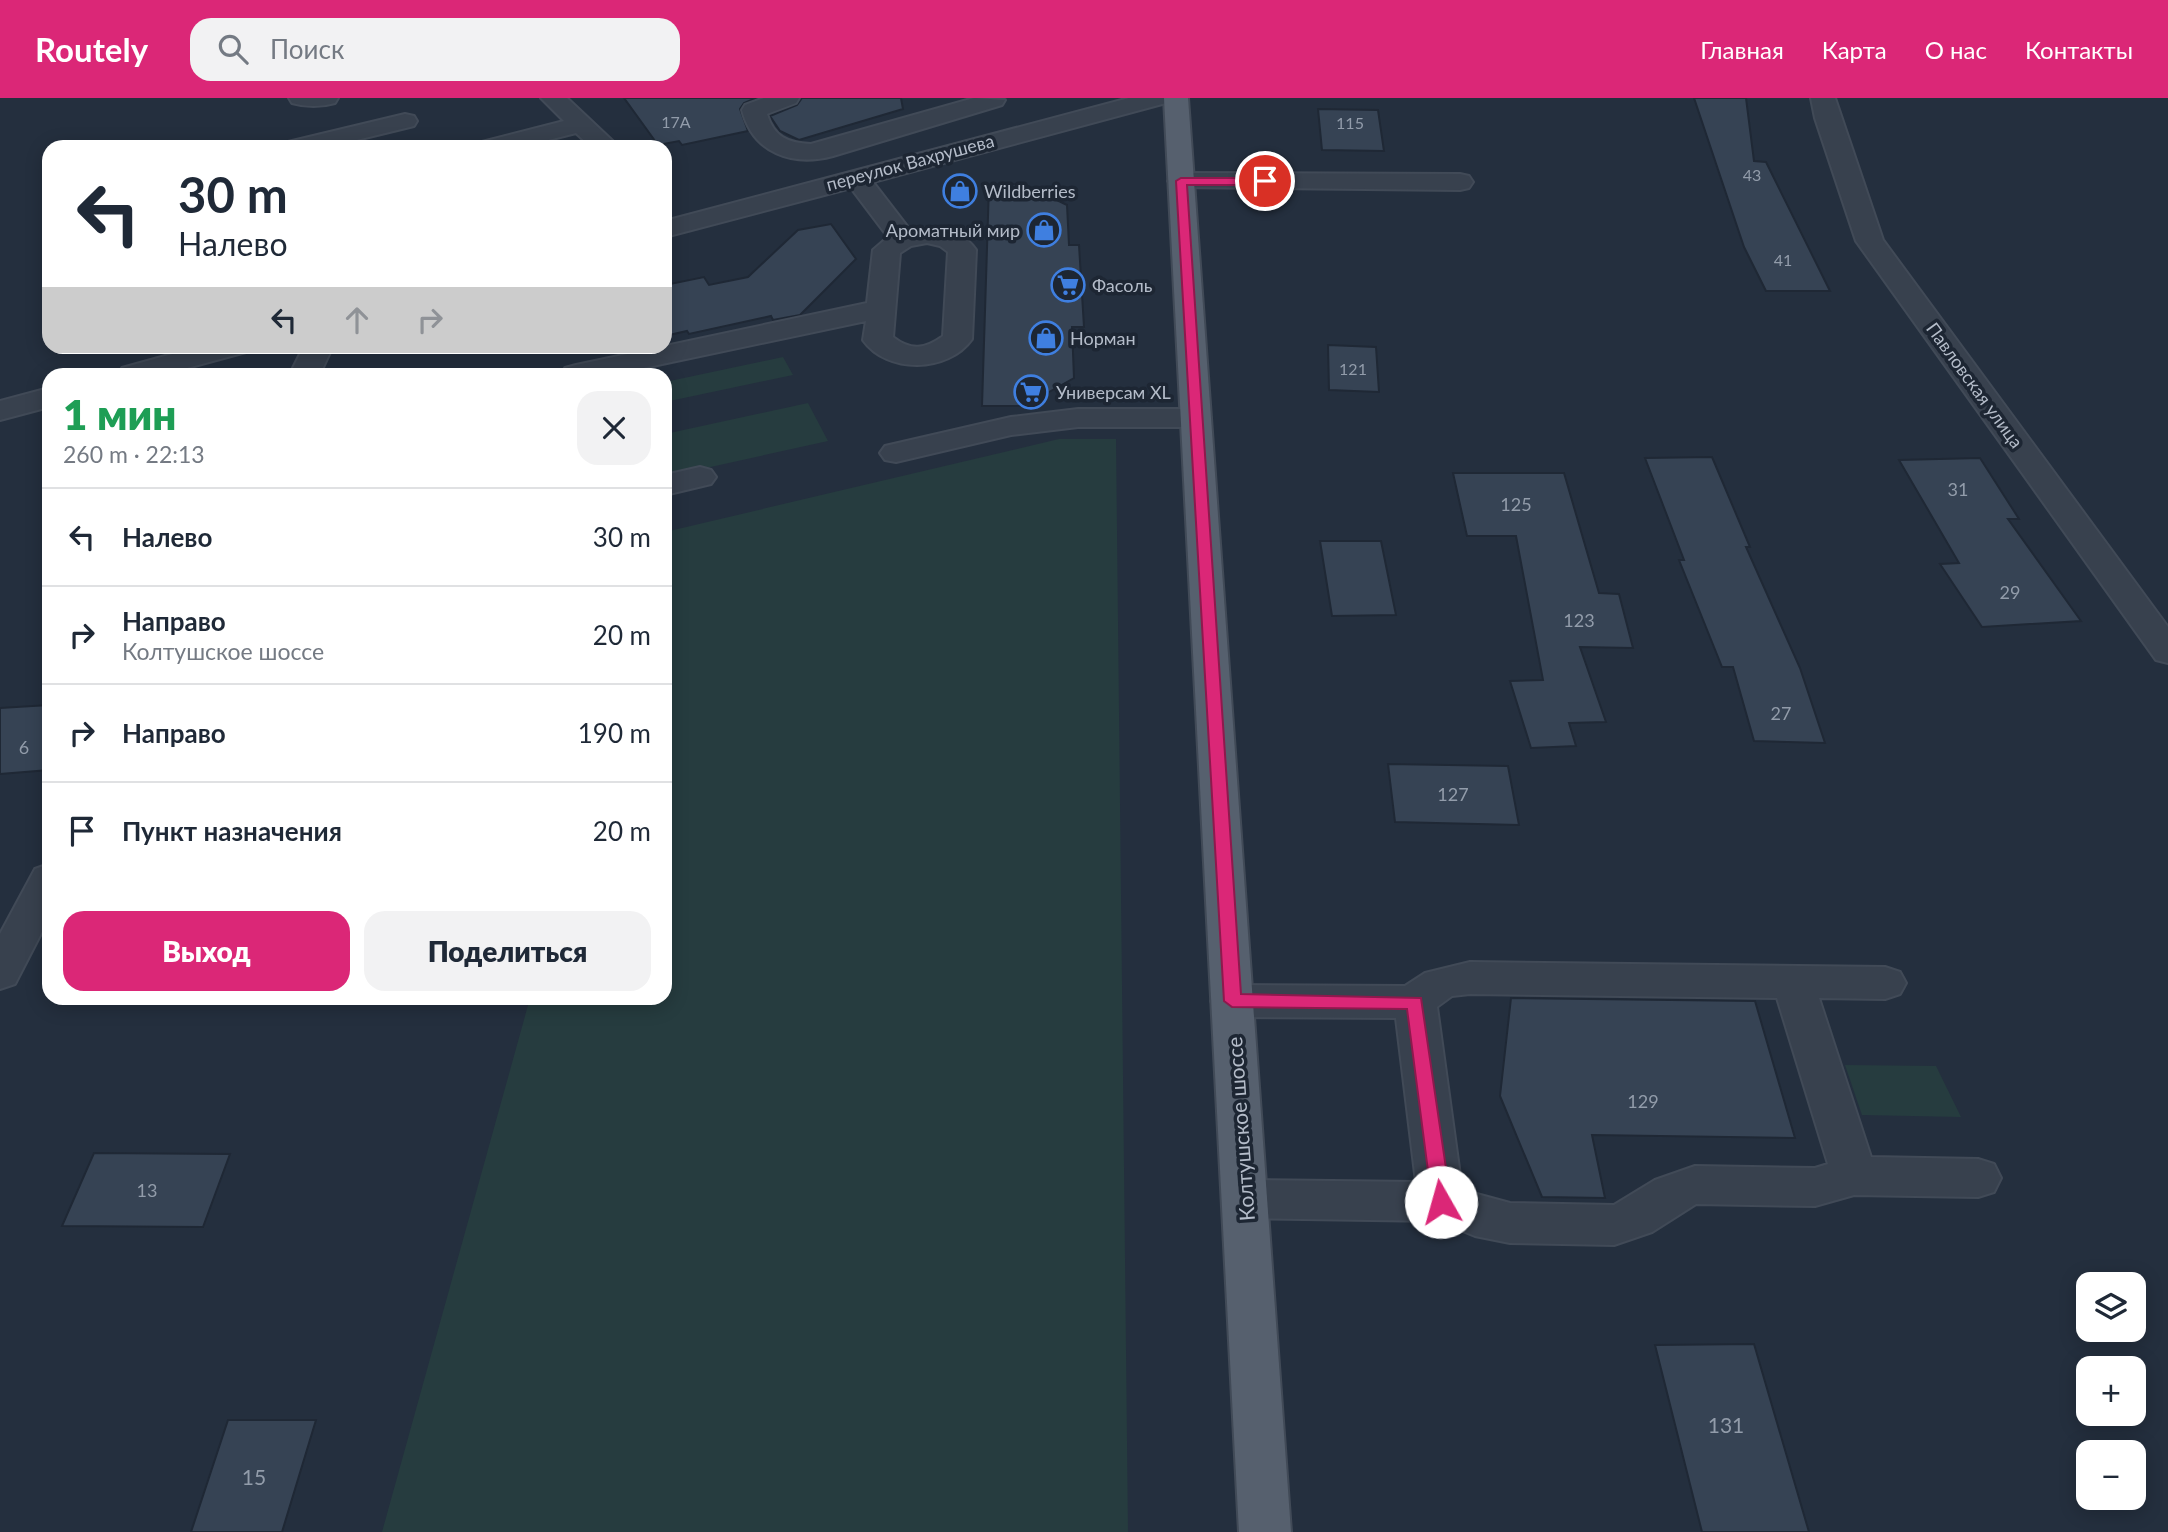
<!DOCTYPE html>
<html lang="ru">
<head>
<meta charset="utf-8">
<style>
	:root { --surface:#fff; --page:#f2f2f3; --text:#1f2937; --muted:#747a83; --line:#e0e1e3; --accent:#db2777 }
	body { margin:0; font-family:Lato,sans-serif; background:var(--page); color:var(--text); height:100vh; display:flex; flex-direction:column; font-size:26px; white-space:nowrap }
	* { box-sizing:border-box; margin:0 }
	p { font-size:23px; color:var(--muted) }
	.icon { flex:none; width:38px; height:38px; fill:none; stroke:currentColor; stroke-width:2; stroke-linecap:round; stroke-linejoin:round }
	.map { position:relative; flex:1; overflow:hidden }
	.sheet { position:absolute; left:42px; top:270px; width:630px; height:637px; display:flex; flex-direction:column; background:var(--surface); border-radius:21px; box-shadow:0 4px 18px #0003 }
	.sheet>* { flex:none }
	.banner { position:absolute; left:42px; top:42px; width:630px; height:214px; border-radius:21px; box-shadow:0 4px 18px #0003; background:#fff; color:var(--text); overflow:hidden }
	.buttons { position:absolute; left:2076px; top:1174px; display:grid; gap:14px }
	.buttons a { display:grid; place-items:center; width:70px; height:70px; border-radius:14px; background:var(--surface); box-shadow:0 4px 18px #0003; font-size:35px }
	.pin { position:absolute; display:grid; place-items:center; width:60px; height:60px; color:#fff; margin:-30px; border:4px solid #fff; border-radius:50%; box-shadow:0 2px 7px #0007 }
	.me { position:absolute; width:77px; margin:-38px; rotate:353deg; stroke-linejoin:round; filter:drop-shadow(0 0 5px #0008) }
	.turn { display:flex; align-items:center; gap:24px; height:147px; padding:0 21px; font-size:32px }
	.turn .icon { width:91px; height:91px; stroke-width:2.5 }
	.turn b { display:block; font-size:49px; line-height:60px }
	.lanes { display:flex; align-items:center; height:66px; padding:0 21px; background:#0003; justify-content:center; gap:35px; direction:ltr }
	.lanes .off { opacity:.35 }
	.round { display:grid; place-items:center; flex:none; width:74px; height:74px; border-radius:21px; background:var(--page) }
	.summary { display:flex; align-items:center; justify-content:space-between; height:119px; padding:0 21px }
	h1 { font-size:42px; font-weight:800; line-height:52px; color:#1e9e55 }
	.button { display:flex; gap:14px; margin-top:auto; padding:14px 21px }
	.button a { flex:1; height:80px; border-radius:21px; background:var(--accent); color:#fff; font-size:28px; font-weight:800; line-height:80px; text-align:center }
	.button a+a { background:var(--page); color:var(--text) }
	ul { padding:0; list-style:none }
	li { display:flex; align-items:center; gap:21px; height:98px; padding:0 21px; border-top:2px solid var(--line) }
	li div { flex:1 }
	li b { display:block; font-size:26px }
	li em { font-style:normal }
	header { display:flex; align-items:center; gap:42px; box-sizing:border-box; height:98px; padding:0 35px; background:var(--accent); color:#fff }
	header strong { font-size:33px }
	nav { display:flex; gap:38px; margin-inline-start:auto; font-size:24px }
	.search { width:490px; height:63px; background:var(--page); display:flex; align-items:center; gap:18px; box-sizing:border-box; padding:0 24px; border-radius:21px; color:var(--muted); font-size:26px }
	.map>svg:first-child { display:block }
</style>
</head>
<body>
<header>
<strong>Routely</strong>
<div class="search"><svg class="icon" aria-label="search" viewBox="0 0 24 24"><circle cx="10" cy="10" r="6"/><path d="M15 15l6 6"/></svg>Поиск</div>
<nav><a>Главная</a><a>Карта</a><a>О нас</a><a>Контакты</a></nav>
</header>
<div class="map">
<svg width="2168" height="1434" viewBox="0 0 2168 1434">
	<rect width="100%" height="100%" fill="#242f3e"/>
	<path fill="#263c3f" d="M 783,259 L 793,277 L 665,304 L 665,284 Z
		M 808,305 L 828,343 L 665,379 L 665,336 Z
		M 1059,341 L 1116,341 L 1128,1434 L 382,1434 L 530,900 L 665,900 L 665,434 Z
		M 1845,967 L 1936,968 L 1961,1019 L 1862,1017 Z"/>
	<path fill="#364354" stroke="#1f2835" stroke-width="2" d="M 624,0 L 756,0 L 744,5 L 740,11 L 748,33 L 682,47 L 679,43 L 658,47 Z
		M 802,0 L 901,0 L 903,11 L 799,42 L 780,33 L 770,18 L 797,7 Z
		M 1694,0 L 1746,0 L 1754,63 L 1766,64 L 1830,193 L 1766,193 L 1744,149 Z
		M 1318,11 L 1378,12 L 1384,53 L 1322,52 Z
		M 1024,86 L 1067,107 L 1069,147 L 1079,147 L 1084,229 L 1072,229 L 1074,280 L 1024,308 L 982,308 L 989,87 Z
		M 831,126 L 856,161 L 800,217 L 773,222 L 771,218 L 689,236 L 687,233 L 665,238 L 665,187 L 704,179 L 709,187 L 748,179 L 798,132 Z
		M 1328,247 L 1376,249 L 1379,294 L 1329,292 Z
		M 1712,359 L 1750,449 L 1746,449 L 1800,570 L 1825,645 L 1754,643 L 1733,569 L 1722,569 L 1679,462 L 1684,462 L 1645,360 Z
		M 1980,360 L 2019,421 L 2008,421 L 2081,523 L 1982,529 L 1940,466 L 1959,465 L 1899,362 Z
		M 1453,375 L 1564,375 L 1599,495 L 1619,496 L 1633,550 L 1580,549 L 1606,624 L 1569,625 L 1576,648 L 1531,650 L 1510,583 L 1543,582 L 1516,438 L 1467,438 Z
		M 1320,443 L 1381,443 L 1396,517 L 1332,518 Z
		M 49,607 L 49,672 L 0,676 L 0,610 Z
		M 1388,666 L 1508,668 L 1519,727 L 1395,724 Z
		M 1511,900 L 1755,903 L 1795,1040 L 1592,1037 L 1605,1100 L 1542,1099 L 1500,998 Z
		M 94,1055 L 230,1056 L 203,1129 L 62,1128 Z
		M 1754,1246 L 1809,1434 L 1702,1434 L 1655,1247 Z
		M 228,1322 L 316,1322 L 282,1434 L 191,1434 Z"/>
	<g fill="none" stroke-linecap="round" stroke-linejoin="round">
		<defs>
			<path id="minor" d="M 289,0 L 338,0 L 335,5 C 321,9 306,9 292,5 Z
				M 541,0 L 567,0 L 619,49 L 591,49 L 576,35 L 521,49 L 478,49 L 482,44 L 564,23 Z
				M 764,0 L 799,0 L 796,5 L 767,16 C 774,39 788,45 811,46 L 974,0 L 1005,2 L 1002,7 L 833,58 C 792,69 753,55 742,12 L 745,7 Z
				M 1129,0 L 1169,0 L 1166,5 L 873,84 L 910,132 C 934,128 961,130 976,152 L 972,241 C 948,275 887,276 863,242 L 866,223 L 615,276 L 561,276 L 565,270 L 576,267 L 867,205 L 873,152 L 888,139 L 851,90 L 665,139 L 665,123 ZM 927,145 L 940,148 L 948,154 L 943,238 C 925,251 911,253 893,239 L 900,155 L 911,148 Z
				M 1811,0 L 1835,0 L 1883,142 L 2168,529 L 2168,565 L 2156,562 L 1856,143 L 1815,20 Z
				M 405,16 L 414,18 L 417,23 L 414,28 L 328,49 L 284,49 L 288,44 Z
				M 1181,75 L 1460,76 L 1469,78 L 1473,84 L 1469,90 L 1460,92 L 1172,89 L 1168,83 L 1172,77 Z
				M 201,248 L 250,248 L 246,254 L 165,276 L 118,276 L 122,270 Z
				M 304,248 L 333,248 L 320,276 L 290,276 Z
				M 49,290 L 49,309 L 0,322 L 0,303 Z
				M 1078,311 L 1196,311 L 1207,313 L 1211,320 L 1207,327 L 1196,329 L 1078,329 L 1011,337 L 896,364 L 885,362 L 880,355 L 885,348 L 1011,319 Z
				M 700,369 L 711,372 L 716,379 L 711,386 L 665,397 L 665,377 Z
				M 49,766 L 49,820 L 15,886 L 0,891 L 0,836 L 35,771 Z
				M 1470,864 L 1885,869 L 1900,874 L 1906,885 L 1900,896 L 1885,901 L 1819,900 L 1871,1059 L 1978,1061 L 1994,1066 L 2001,1080 L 1994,1094 L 1978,1099 L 1854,1097 L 1815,1108 L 1696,1106 L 1652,1134 L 1614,1147 L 1510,1145 L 1475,1138 L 1438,1123 L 1245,1120 L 1229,1115 L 1222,1101 L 1229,1087 L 1245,1082 L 1416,1084 L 1396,920 L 1232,919 L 1217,915 L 1211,903 L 1217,891 L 1232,887 L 1405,888 L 1425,875 ZM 1470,896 L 1777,900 L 1828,1066 L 1815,1070 L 1695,1068 L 1655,1082 L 1614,1107 L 1510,1105 L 1462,1092 L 1437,909 L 1452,898 Z"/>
			<path id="major" d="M 1164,0 L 1188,0 L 1291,1434 L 1239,1434 Z"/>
		</defs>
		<use href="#minor" stroke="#414a57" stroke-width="4"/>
		<use href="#major" stroke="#414a57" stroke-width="4"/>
		<use href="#minor" fill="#38414e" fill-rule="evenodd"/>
		<use href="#major" fill="#56606e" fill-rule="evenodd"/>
	</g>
	<path fill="#db2777" stroke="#8e194d" stroke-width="2" d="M 1181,80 L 1265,80 L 1270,83 L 1265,87 L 1187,87 L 1241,896 L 1421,900 L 1451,1104 L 1448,1110 L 1434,1110 L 1432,1104 L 1407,911 L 1232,909 L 1224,903 L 1176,83 Z"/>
	<defs>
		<symbol id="shop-ring" viewBox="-11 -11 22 22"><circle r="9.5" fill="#1d2633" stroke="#3f7fe0" stroke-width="1.5"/><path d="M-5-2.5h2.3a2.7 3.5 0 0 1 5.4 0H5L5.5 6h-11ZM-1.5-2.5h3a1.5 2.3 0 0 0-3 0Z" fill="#3f7fe0"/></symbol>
		<symbol id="supermarket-ring" viewBox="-11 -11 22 22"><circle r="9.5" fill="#1d2633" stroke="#3f7fe0" stroke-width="1.5"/><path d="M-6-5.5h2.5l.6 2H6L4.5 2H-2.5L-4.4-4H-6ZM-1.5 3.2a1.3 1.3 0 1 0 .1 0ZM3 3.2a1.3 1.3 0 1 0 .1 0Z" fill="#3f7fe0"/></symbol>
	</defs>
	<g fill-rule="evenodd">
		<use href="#shop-ring" x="941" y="74" width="38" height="38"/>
		<use href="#shop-ring" x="1025" y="113" width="38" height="38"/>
		<use href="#supermarket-ring" x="1049" y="168" width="38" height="38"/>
		<use href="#shop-ring" x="1027" y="221" width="38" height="38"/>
		<use href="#supermarket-ring" x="1012" y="275" width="38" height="38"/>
	</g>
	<g text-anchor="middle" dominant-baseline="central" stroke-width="7" stroke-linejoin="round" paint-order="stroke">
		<g font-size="16" fill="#929caa">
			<text x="676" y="23">17А</text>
			<text x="1350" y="24">115</text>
			<text x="1752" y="76">43</text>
			<text x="1783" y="161">41</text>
			<text x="1353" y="270">121</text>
		</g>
		<g font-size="18" fill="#b4bcc9" stroke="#1d2633">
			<text transform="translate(910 64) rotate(-15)">переулок Вахрушева</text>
			<text transform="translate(1975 287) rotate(54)">Павловская улица</text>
		</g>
		<g font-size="18" fill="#b4bcc9" stroke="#1d2633" text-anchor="start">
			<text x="984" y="93">Wildberries</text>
			<text x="1020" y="132" text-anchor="end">Ароматный мир</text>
			<text x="1092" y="187">Фасоль</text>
			<text x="1070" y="240">Норман</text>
			<text x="1056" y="294">Универсам XL</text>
		</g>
		<g font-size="18" fill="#929caa">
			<text x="1958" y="391">31</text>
			<text x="1516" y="406">125</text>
			<text x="2010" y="494">29</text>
			<text x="1579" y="522">123</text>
			<text x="1781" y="615">27</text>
			<text x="24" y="649">6</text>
			<text x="1453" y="696">127</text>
			<text x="1643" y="1003">129</text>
			<text x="147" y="1092">13</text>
		</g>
		<g font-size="21" fill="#b4bcc9" stroke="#1d2633">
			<text transform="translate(1240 1031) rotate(-94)">Колтушское шоссе</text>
		</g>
		<g font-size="21" fill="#929caa">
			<text x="1726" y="1326">131</text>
			<text x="254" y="1378">15</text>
		</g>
	</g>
</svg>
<div class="buttons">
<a><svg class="icon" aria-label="layers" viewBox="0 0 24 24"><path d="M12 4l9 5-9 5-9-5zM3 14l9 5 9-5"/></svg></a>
<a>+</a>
<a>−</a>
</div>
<div class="pin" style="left:1265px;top:83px;background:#d93025"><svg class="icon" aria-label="arrive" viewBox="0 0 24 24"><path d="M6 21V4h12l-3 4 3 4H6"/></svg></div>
<svg class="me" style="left:1441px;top:1104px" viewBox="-20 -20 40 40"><circle r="19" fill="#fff"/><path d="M0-13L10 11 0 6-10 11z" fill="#db2777"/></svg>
<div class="banner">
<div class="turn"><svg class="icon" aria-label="left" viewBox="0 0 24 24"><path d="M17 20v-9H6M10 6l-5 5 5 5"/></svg><div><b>30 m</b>Налево</div></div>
<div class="lanes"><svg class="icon" aria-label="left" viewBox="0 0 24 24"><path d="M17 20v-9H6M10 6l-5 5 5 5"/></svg><svg class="icon off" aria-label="ahead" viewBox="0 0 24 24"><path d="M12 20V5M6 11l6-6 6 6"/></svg><svg class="icon off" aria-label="right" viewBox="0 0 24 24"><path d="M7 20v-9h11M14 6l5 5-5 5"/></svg></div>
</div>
<section class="sheet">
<div class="summary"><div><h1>1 мин</h1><p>260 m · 22:13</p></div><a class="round"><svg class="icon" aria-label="close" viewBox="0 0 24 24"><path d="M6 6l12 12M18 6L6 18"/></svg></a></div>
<ul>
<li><svg class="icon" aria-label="left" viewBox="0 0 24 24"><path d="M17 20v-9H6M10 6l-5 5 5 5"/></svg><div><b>Налево</b></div><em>30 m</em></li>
<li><svg class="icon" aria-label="right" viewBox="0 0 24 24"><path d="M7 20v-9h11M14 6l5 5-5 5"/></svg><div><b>Направо</b><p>Колтушское шоссе</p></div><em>20 m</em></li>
<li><svg class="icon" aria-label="right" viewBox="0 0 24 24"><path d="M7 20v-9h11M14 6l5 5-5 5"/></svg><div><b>Направо</b></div><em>190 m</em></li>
<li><svg class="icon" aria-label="arrive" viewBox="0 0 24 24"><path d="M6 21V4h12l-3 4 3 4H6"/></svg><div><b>Пункт назначения</b></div><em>20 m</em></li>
</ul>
<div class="button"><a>Выход</a><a>Поделиться</a></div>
</section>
</div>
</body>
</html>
